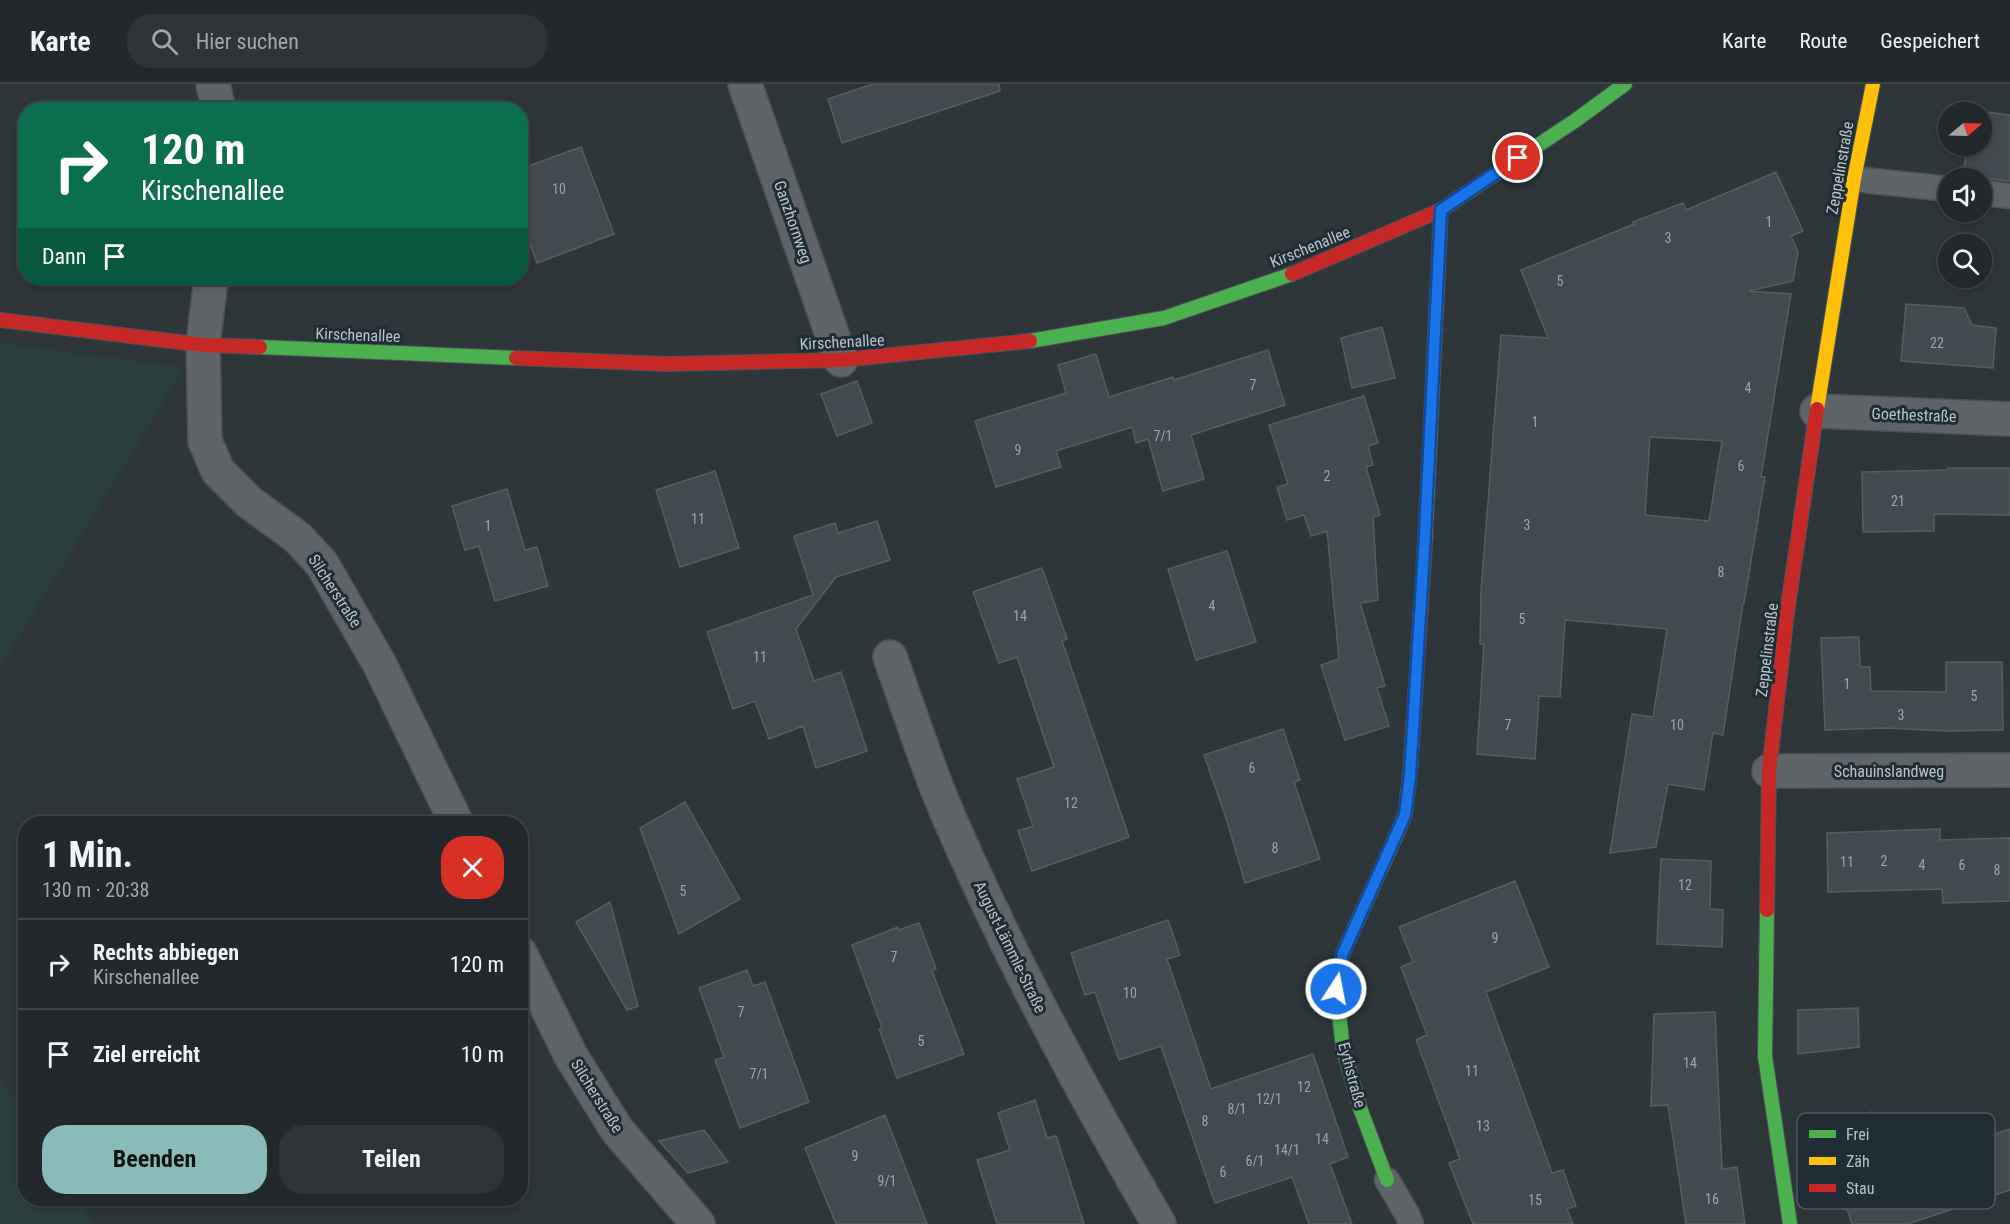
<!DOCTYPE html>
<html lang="de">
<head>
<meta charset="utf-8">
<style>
	:root { --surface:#22282c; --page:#2e3438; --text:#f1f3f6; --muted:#a2a6a9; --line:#3f4448; --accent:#8bbbb9 }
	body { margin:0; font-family:"Roboto Condensed",sans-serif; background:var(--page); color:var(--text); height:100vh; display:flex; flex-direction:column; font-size:22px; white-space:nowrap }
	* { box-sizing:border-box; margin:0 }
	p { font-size:20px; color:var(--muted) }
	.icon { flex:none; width:33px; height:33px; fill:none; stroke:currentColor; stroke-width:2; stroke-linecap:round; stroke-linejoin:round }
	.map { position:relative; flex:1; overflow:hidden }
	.drawer { position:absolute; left:18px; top:732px; width:510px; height:390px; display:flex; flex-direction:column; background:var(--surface); border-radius:24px; box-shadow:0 3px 9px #0003,0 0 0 2px var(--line) }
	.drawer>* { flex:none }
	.hud { position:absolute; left:18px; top:18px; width:510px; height:183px; border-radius:24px; box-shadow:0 3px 9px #0003,0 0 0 2px var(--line); background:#0b6e4f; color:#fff; overflow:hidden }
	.needle { width:39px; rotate:71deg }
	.fabs { position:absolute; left:1938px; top:18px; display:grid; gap:12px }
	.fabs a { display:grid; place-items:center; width:54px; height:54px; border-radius:50%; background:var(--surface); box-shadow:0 3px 9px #0003,0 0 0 2px var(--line); font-size:30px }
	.pin { position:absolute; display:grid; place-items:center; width:51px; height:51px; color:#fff; margin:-26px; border:3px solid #fff; border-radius:50%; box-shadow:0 2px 6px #0007 }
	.me { position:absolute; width:66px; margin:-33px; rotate:11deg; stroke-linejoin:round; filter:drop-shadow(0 0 4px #0008) }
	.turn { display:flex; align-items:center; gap:21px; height:126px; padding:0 24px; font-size:27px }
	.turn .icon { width:78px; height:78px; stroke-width:2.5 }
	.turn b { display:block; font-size:42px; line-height:51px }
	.then { display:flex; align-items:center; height:57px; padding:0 24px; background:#0003; gap:12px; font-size:22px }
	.round { display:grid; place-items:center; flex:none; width:63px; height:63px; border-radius:24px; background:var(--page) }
	.headline { display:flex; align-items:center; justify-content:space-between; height:102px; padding:0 24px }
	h1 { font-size:36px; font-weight:700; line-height:45px }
	.button { display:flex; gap:12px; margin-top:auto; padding:12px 24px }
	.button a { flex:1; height:69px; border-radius:24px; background:var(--accent); color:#111; font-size:24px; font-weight:700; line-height:69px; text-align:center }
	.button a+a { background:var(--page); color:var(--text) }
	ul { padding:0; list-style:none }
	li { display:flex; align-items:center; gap:18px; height:90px; padding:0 24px; border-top:2px solid var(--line) }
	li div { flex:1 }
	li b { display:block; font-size:22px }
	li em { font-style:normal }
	header { display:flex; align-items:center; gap:36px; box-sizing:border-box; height:84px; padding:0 30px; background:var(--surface); border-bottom:2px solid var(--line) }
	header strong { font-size:28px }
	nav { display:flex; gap:33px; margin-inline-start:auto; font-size:21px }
	.search { width:420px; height:54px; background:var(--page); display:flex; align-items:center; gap:15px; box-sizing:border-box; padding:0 21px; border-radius:24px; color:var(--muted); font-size:22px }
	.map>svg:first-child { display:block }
</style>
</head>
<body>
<header>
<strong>Karte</strong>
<div class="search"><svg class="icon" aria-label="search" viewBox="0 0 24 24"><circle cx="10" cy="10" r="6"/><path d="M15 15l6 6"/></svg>Hier suchen</div>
<nav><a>Karte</a><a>Route</a><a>Gespeichert</a></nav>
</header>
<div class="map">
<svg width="2010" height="1140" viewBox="0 0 2010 1140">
	<rect width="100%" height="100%" fill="#2e363a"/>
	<path fill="#2b403e" d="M 0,259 L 184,284 L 0,583 Z
		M 0,993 L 25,1032 L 26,1114 L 77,1115 L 93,1140 L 0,1140 Z"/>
	<path fill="#424a4f" stroke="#565d61" stroke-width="1.5" fill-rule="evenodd" d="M 873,0 L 999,0 L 1000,7 L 842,59 L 828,15 Z
		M 1971,26 L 2010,31 L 2010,97 L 1963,92 L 1967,62 L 1982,62 L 1982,28 L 1971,28 Z
		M 581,63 L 614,150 L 537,179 L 520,133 L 520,85 Z
		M 1776,88 L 1803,147 L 1791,152 L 1798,168 L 1793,197 L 1749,207 L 1791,210 L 1761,393 L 1765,393 L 1744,519 L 1743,519 L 1723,651 L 1713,649 L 1704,706 L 1668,700 L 1656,763 L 1610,769 L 1632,630 L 1653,633 L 1667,545 L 1565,536 L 1560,613 L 1539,612 L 1535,675 L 1477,670 L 1484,560 L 1480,560 L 1481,507 L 1501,251 L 1548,254 L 1521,186 L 1634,140 L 1633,138 L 1683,119 L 1686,126 ZM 1650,353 L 1722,357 L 1709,437 L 1645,431 Z
		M 1906,220 L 1964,224 L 1972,241 L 1996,244 L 1993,284 L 1901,277 Z
		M 1382,243 L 1395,294 L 1352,304 L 1341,254 Z
		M 1268,266 L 1285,321 L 1191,351 L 1204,395 L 1163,407 L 1148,355 L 1136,359 L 1132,343 L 1056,367 L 1061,383 L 996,403 L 975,337 L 1066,309 L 1058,281 L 1096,270 L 1109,313 L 1173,293 L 1174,296 Z
		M 857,297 L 872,339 L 837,352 L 821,310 Z
		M 1364,312 L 1378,359 L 1368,362 L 1373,381 L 1366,383 L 1380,431 L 1373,433 L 1378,516 L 1360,519 L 1385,602 L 1377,604 L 1389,642 L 1345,656 L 1321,581 L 1339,575 L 1327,447 L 1311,452 L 1304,431 L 1287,436 L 1277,403 L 1288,400 L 1269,341 Z
		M 1948,384 L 2010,384 L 2010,431 L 1934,430 L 1934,447 L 1863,448 L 1862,388 L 1948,386 Z
		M 715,387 L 739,464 L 680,483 L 656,406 Z
		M 507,405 L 525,466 L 537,463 L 548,502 L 495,517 L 479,462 L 465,466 L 452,422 Z
		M 877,437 L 890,476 L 836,493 L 796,545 L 814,597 L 841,588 L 867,667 L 816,684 L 803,642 L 769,655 L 755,617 L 733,625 L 707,548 L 813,511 L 794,452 L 835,439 L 838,449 Z
		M 1227,467 L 1256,558 L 1196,576 L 1168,485 Z
		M 1042,484 L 1067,555 L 1062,557 L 1129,753 L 1032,787 L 1018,747 L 1033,742 L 1017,695 L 1054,683 L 1017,573 L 999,579 L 973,508 Z
		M 1859,553 L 1860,583 L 1870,583 L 1871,607 L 1946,608 L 1946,578 L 2002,578 L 2003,646 L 1947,647 L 1885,644 L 1825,646 L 1821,554 Z
		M 1283,645 L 1300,696 L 1294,698 L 1320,775 L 1245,799 L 1227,737 L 1204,671 Z
		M 685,718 L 740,815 L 679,850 L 640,744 Z
		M 1940,745 L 1940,756 L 2010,754 L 2010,817 L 1943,819 L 1942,805 L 1828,808 L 1827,749 Z
		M 1661,775 L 1711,777 L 1710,825 L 1723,826 L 1722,863 L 1657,860 Z
		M 1515,797 L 1549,883 L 1486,908 L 1552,1089 L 1563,1086 L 1576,1122 L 1567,1125 L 1573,1140 L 1473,1140 L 1449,1079 L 1460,1075 L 1416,956 L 1427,951 L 1401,883 L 1413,878 L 1399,843 Z
		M 610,818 L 638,922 L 627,926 L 576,838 Z
		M 1168,836 L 1180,871 L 1167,875 L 1211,1005 L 1313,970 L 1348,1073 L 1330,1080 L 1352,1140 L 1309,1140 L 1292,1093 L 1215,1119 L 1161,962 L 1119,976 L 1095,908 L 1085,911 L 1071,869 Z
		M 919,839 L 936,885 L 932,887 L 964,970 L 897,994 L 879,945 L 882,944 L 852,861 L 898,843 L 899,846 Z
		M 747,886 L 753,902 L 765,898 L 809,1018 L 740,1044 L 715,976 L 724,973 L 699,904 Z
		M 1858,924 L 1859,963 L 1798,970 L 1798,926 Z
		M 1715,928 L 1722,1085 L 1737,1083 L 1745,1140 L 1686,1140 L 1668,1021 L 1651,1022 L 1654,930 Z
		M 1035,1016 L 1047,1054 L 1056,1052 L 1084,1140 L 997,1140 L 977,1076 L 1010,1066 L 998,1029 Z
		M 1872,1028 L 1890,1085 L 2010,1045 L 2010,1106 L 1908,1140 L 1852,1140 L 1836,1091 L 1850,1086 L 1835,1041 Z
		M 885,1031 L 927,1140 L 836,1140 L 805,1064 Z
		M 704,1046 L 728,1078 L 688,1089 L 659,1057 Z"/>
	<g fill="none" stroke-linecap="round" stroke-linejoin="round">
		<defs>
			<path id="lane" d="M 1854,95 L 1948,105
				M 1982,109 L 2010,112
				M 1387,1096 L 1407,1130 L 1411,1140"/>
			<path id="street" d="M 213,0 L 219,26
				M 745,0 L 841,276
				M 211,194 L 203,261 L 205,357 L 218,387 L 249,418 L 297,453 L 322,480 L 380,581 L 457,740
				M 1817,327 L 2010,335
				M 890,573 C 909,625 926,680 948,731 C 1009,872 1082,1007 1159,1140
				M 1769,687 L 2010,686
				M 520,869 L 571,972 L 617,1046 L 698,1140"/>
			<path id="fast" d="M 1498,88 L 1576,36 L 1625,0
				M 1030,257 L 1164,234 L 1292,190
				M 260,263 L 516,274
				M 1767,826 L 1765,972 L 1790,1140
				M 1387,1096 L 1360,1024 L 1343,964 L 1336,905 L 1343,869 L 1396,752"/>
			<path id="slow" d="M 1817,325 L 1854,95 L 1873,0
				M 1425,460 L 1441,126"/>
			<path id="jam" d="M 1292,190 L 1441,126 L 1498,88
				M 0,236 L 203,261 L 260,263
				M 516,274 L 667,280 L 841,276 L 1030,257
				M 1396,752 L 1405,731 L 1410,691 L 1425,460
				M 1767,826 L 1769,687 L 1787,529 L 1817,325"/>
		</defs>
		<use href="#lane" stroke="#4b5257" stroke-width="27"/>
		<use href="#street" stroke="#4b5257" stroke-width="36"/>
		<use href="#fast" stroke="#4b5257" stroke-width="16"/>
		<use href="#slow" stroke="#4b5257" stroke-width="16"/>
		<use href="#jam" stroke="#4b5257" stroke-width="16"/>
		<use href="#lane" stroke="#5e6468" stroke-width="24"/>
		<use href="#street" stroke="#5e6468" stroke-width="33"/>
		<use href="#fast" stroke="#4caf50" stroke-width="14"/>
		<use href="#slow" stroke="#ffc107" stroke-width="14"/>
		<use href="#jam" stroke="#c62828" stroke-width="14"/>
	</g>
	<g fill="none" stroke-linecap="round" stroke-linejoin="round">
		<defs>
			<path id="route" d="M 1336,905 L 1343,869 L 1405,731 L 1410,692 L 1425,451 L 1441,126 L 1518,74"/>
		</defs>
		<use href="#route" stroke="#114b97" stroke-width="15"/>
		<use href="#route" stroke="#1a73e8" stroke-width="10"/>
	</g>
	<g text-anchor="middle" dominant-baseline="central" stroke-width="6" stroke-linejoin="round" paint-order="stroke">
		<g font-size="14" fill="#9ba5ab">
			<text x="559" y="105">10</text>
			<text x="1769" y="138">1</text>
			<text x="1668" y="154">3</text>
			<text x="1560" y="197">5</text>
			<text x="1937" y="259">22</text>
			<text x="1253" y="301">7</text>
			<text x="1748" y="304">4</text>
			<text x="1535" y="338">1</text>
			<text x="1163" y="352">7/1</text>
			<text x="1018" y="366">9</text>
			<text x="1741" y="382">6</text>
			<text x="1327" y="392">2</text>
			<text x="1898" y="417">21</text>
			<text x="698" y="435">11</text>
			<text x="1527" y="441">3</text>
			<text x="488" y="442">1</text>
			<text x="1721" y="488">8</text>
			<text x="1212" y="522">4</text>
			<text x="1020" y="532">14</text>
			<text x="1522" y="535">5</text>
			<text x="760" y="573">11</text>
			<text x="1847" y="600">1</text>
			<text x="1974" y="612">5</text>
			<text x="1901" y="631">3</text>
			<text x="1508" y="641">7</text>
			<text x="1677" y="641">10</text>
			<text x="1252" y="684">6</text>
			<text x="1071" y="719">12</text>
			<text x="1275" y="764">8</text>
			<text x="1884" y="777">2</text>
			<text x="1847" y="778">11</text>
			<text x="1922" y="781">4</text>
			<text x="1962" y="781">6</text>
			<text x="1997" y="786">8</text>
			<text x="1685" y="801">12</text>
			<text x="683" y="807">5</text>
			<text x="1495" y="854">9</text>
			<text x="894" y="873">7</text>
			<text x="1130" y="909">10</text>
			<text x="741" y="928">7</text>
			<text x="921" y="957">5</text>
			<text x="1690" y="979">14</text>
			<text x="1472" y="987">11</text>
			<text x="759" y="990">7/1</text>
			<text x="1304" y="1003">12</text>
			<text x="1269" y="1015">12/1</text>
			<text x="1237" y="1025">8/1</text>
			<text x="1205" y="1037">8</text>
			<text x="1483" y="1042">13</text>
			<text x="1322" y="1055">14</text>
			<text x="1287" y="1066">14/1</text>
			<text x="855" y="1072">9</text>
			<text x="1255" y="1077">6/1</text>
			<text x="1223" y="1088">6</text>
			<text x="887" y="1097">9/1</text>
			<text x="1712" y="1115">16</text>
			<text x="1535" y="1116">15</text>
		</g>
		<g font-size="16" fill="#b9c3ca" stroke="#202d35">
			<text transform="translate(1840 84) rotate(-80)">Zeppelinstraße</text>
			<text transform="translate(793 138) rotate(71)">Ganzhornweg</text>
			<text transform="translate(1310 163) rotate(-22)">Kirschenallee</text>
			<text transform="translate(358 251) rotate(2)">Kirschenallee</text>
			<text transform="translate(842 258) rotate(-3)">Kirschenallee</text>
			<text transform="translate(1914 331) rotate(2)">Goethestraße</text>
			<text transform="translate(335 507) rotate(57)">Silcherstraße</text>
			<text transform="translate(1767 566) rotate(-83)">Zeppelinstraße</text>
			<text x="1889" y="687">Schauinslandweg</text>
			<text transform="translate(1010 863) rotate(64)">August-Lämmle-Straße</text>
			<text transform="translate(1352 991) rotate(75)">Eythstraße</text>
			<text transform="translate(597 1012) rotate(58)">Silcherstraße</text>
		</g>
	</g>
	<rect x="1797" y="1029" width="198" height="96" rx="9" fill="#202d35" stroke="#4e5a62" stroke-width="1.5"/>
	<rect x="1809" y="1046" width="27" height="8" fill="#4caf50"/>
	<rect x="1809" y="1073" width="27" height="8" fill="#ffc107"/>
	<rect x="1809" y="1100" width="27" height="8" fill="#c62828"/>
	<g font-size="16" fill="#b9c3ca">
		<text x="1846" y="1056">Frei</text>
		<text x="1846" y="1083">Zäh</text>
		<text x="1846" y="1110">Stau</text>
	</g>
</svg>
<div class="fabs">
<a><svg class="needle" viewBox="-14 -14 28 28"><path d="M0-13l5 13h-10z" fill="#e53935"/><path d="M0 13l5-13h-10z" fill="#a2a6a9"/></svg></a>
<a><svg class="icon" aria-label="sound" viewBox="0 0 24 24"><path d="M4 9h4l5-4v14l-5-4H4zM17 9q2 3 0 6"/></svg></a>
<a><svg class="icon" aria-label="search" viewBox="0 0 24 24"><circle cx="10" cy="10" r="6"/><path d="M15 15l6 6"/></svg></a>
</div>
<div class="pin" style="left:1518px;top:74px;background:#d93025"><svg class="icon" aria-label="arrive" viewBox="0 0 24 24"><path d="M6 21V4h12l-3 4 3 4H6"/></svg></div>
<svg class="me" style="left:1336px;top:905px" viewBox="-20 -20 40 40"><circle r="17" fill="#1a73e8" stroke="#fff" stroke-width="3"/><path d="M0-11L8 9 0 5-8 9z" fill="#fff"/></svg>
<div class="hud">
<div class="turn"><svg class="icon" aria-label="right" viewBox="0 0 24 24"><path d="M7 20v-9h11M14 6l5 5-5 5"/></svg><div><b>120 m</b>Kirschenallee</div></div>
<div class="then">Dann<svg class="icon" aria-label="arrive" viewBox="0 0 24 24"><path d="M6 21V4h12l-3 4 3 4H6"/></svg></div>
</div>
<section class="drawer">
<div class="headline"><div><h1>1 Min.</h1><p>130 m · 20:38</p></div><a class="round" style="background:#d93025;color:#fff"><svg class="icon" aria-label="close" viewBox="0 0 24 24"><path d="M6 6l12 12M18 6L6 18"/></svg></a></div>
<ul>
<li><svg class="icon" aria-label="right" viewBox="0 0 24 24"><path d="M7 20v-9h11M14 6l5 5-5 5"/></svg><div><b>Rechts abbiegen</b><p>Kirschenallee</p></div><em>120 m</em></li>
<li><svg class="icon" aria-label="arrive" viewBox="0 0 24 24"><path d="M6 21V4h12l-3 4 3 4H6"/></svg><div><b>Ziel erreicht</b></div><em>10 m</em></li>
</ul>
<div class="button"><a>Beenden</a><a>Teilen</a></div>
</section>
</div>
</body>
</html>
